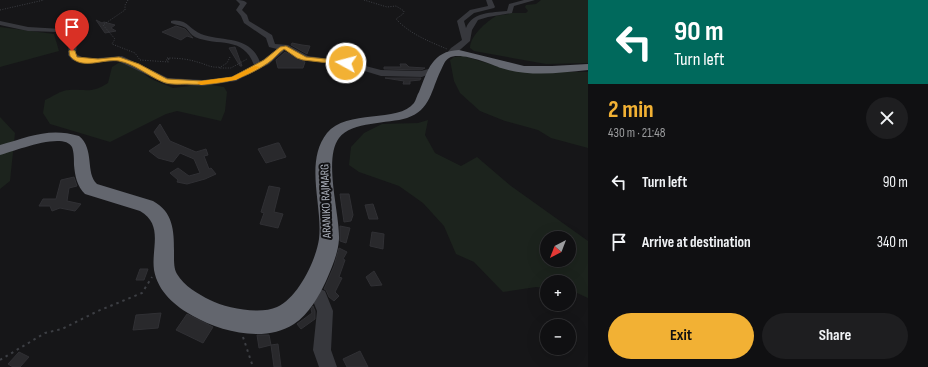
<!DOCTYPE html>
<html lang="en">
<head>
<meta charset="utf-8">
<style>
	:root { --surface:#101012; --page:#1e1e20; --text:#f1f3f6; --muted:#9c9d9f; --line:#303032; --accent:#f2b134 }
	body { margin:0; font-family:"Sofia Sans Condensed",sans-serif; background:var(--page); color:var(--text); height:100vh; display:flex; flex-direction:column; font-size:15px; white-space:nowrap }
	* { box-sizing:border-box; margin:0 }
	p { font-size:13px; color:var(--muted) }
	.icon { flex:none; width:22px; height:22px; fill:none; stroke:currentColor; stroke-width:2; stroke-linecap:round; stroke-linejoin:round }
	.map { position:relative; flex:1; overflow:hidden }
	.panel { display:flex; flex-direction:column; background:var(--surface); width:340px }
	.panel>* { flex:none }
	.hud { background:#00695c; color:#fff; overflow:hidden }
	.needle { width:26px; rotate:222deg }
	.buttons { position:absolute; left:540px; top:231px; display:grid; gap:8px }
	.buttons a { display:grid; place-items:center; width:36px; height:36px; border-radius:50%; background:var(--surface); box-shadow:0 4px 16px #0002,0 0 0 1px var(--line); font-size:20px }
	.pin { position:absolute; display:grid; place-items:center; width:34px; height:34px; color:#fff; margin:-41px -17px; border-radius:50% 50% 50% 0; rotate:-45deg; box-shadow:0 0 4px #0007 }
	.pin .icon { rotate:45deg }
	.me { position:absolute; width:44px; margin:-22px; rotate:277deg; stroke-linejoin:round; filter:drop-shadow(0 0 3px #0008) }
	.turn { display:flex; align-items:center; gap:14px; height:84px; padding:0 20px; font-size:18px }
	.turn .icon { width:52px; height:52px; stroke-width:2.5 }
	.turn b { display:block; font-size:28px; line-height:34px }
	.round { display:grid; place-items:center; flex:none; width:42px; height:42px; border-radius:21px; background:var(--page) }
	.overview { display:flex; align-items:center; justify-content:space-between; height:68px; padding:0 20px }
	h1 { font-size:24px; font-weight:700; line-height:30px; color:var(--accent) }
	.action { display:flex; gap:8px; margin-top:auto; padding:8px 20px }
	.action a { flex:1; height:46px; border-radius:24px; background:var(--accent); color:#111; font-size:16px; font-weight:700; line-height:46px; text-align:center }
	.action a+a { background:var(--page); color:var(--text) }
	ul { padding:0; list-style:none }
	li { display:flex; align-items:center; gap:12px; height:60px; padding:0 20px }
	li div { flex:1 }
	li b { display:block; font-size:15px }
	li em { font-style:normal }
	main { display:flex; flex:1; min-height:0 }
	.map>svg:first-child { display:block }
</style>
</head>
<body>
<main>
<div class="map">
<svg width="588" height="367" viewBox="0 0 588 367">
	<rect width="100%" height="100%" fill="#161618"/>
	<path fill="#1c231d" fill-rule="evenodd" d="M 541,0 L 588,0 L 588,63 L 546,64 L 474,51 L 470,48 C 470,36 486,22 496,16 C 499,15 505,15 509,14 L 507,13 L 526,13 L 528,11 L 525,7 L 526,5 L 536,4 Z
		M 0,27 L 54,34 L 59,51 L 0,67 Z
		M 463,56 L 518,72 L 588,72 L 588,148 L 551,138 L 538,130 L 505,121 L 480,111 L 460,93 L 454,81 L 450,60 L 454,57 Z
		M 120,62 L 129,63 L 151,79 L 173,88 L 206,84 L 224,87 L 227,92 L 225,111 L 221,121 L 177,111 L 166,114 L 110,142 L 50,124 L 43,113 L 45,100 C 52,97 61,90 69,90 C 86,89 91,94 108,83 L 112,67 Z
		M 0,117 L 15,133 L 10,181 L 0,189 Z
		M 428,120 L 425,135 L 435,153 L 461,166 L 477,157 L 511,186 L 588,241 L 588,298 L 577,293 L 569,292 L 569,282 L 547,282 L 547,288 L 536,287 L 503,292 L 474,262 L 456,254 L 444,226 L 423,203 L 399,186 L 359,172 L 349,165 L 351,147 L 364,133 L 382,124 L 418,123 ZM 547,238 L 569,238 L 569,260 L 547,260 Z"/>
	<path fill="#29292c" stroke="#303034" d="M 96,20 L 102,23 L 104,22 L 115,25 L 111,28 L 116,31 L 105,33 Z
		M 176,26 L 185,29 L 193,38 L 187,36 L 181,40 L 162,32 Z
		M 292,43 L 302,45 L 310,46 L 307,54 L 291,45 Z
		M 235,47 L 242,66 L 240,66 L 229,48 Z
		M 285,52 L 305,62 L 303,68 L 278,68 L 276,60 Z
		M 400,64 L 406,64 L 409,67 L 425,68 L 421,70 L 384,69 L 384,67 L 401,67 Z
		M 385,78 L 421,78 L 420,80 L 410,81 L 410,84 L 403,84 L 404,81 Z
		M 160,124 L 170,141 L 196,152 L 206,149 L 208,155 L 204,156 L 209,169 L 211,168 L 216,174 L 205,179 L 187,184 L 177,182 L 178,180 L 170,173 L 178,168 L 189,176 L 200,173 L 194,159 L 180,153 L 173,162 L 158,158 L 149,151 L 161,143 L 154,132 Z
		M 277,143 L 279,143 L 286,157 L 266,163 L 258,149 Z
		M 74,177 L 77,186 L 69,188 L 67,201 L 81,204 L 75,211 L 60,208 L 52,211 L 50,206 L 39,206 L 43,199 L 56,199 L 61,180 Z
		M 269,186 L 280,188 L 274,212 L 283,214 L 278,228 L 260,224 L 264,213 L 261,212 Z
		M 340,194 L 349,194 L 353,215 L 351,221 L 344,222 Z
		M 373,204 L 378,219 L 369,219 L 365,205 Z
		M 340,226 L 350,228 L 346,243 L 340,241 Z
		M 372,232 L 384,234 L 383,249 L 370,246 Z
		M 339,248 L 347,252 L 343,259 L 345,260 L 339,277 L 342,278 L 335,292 L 339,296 L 334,301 L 329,297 L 326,290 L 324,289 L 334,266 Z
		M 140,269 L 148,269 L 144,280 L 136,280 Z
		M 374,271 L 382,285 L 371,286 L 366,277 Z
		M 313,306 L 315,311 L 315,319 L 301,329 L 297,324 L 312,313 L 311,309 Z
		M 161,313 L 158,328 L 133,330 L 136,315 Z
		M 187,314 L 213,327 L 203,343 L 176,330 Z
		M 257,335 L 269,335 L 271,345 L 259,348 Z
		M 278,344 L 281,367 L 274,367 L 271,345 Z
		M 360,351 L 368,367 L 347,367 L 343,359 Z
		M 19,352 L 29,357 L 20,367 L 13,367 L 8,364 Z"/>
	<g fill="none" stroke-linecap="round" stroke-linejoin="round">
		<path stroke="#3d3f44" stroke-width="1" stroke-dasharray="1 1.5" stroke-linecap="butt" d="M 128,0 L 125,5 L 125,10 L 103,25 L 115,39 L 112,44 L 135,53 L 140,60
			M 364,0 L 387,7 L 396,6 L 404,11 L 403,14 L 396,19 C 410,34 428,41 447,49
			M 0,10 L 44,0
			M 230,57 L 227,63 L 219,68 L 231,68 L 247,59
			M 140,60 L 169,62 L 166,60 L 170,59 L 167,58 C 177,58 188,59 197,62 C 206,64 210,68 219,67"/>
		<path stroke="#3d3f44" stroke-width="2" stroke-dasharray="2.5 4" stroke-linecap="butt" d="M 243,337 L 253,367
			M 0,360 L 45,333 L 62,329 L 98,311 L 142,293 L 152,277"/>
		<path fill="#37383d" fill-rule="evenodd" d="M 236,0 C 240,0 244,0 247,3 L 242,10 L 247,15 L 249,21 L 272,35 L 275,44 L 288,45 L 308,56 L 346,61 L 381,70 L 421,71 L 436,67 L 440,69 L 422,77 L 381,76 L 345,65 L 303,60 L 285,50 L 269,64 L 236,81 L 203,86 L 166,84 L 118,61 L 86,63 L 72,60 L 68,55 L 69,39 L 68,36 L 58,32 L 28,31 L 0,25 L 0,21 L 28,27 L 62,29 L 75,35 L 77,39 L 76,54 L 86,59 L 122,56 L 168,78 L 203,80 L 231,77 L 254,65 C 243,35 218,47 195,37 C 191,35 189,31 186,28 C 181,25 176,25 171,23 L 171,21 C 187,18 190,30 201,34 C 223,42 250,35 260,62 L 277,49 L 269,47 L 266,38 L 244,23 L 241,16 L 236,10 L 240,4 Z
			M 486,0 L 492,0 L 495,7 L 494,8 L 474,13 L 464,21 L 466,28 C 473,11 492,13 507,11 L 509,4 L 524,0 L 535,0 L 514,6 L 512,13 L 488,17 L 478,20 L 472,30 L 470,41 L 453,56 L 447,56 L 446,54 L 451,48 L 462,40 L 457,21 L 458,20 L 470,10 L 488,6 Z
			M 309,284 L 325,291 L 333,311 L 331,350 L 337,367 L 319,367 L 313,350 L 317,311 L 313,301 L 304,297 L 301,292 L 304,287 Z"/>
		<path fill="#63666e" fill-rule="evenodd" d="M 459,50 L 524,66 L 552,66 L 588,64 L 588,70 C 559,73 530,77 501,68 C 490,64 460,51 449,58 C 445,60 443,66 441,70 C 431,90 431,110 407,118 C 388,124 352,121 339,138 C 323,159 340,214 339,239 C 338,254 332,267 326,281 C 319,296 309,314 294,324 C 265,343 221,332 193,316 C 175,306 158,292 154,270 C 151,248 164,225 140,211 L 85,194 C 77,186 75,176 74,165 C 74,160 74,152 72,147 C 63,131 13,152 0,155 L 0,145 C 29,137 49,127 79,136 C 95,149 85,173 97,184 L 153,201 C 175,213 174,234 174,256 C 174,262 174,269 177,274 C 184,286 198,294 210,300 C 226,308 260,315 277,307 C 298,298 316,260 319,239 C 323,206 304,162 327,133 C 346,109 399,123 414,103 C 416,100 417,95 419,92 C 428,70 432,51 459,50 Z"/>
	</g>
	<path fill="#f2b134" stroke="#9d7322" d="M 286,46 L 306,57 L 346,61 L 349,63 L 346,65 L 303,60 L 297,58 L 284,49 C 278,53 274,59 268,63 C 243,80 218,86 187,84 C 180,84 170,85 163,82 C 148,76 135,64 119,61 C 104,58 82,71 70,56 L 69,51 L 72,49 L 75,51 L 77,57 L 98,59 L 119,57 L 139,64 L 167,79 L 202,81 L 232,77 L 264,60 L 280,47 Z"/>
	<path fill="#f59e0b" d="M 255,66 L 260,67 L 236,80 L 201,85 L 197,83 L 201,81 L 232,77 Z"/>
	<g text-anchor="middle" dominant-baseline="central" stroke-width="4" stroke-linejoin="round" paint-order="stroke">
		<g font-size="12" fill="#a8adb8" stroke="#111113">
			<text transform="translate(326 201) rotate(-92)">ARANIKO RAJMARG</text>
		</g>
	</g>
</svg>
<div class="buttons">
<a><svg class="needle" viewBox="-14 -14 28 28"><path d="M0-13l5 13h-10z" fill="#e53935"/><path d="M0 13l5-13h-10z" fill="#9c9d9f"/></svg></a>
<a>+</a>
<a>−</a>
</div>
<div class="pin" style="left:72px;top:51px;background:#d93025"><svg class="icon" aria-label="arrive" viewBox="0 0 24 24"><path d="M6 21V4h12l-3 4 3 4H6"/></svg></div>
<svg class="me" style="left:346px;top:63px" viewBox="-20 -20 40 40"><circle r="17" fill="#f2b134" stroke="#fff" stroke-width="3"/><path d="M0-11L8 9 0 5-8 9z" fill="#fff"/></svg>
</div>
<section class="panel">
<div class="hud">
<div class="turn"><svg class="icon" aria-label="left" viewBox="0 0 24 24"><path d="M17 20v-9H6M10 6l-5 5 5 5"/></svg><div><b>90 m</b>Turn left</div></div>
</div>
<div class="overview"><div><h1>2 min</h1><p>430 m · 21:48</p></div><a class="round"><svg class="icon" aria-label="close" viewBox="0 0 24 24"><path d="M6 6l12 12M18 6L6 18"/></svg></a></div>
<ul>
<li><svg class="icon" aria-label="left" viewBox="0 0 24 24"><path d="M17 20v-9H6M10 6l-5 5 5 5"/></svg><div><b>Turn left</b></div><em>90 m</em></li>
<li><svg class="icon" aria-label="arrive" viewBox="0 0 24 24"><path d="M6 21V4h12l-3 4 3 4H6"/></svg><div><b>Arrive at destination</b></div><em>340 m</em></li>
</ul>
<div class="action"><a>Exit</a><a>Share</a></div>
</section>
</main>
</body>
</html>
